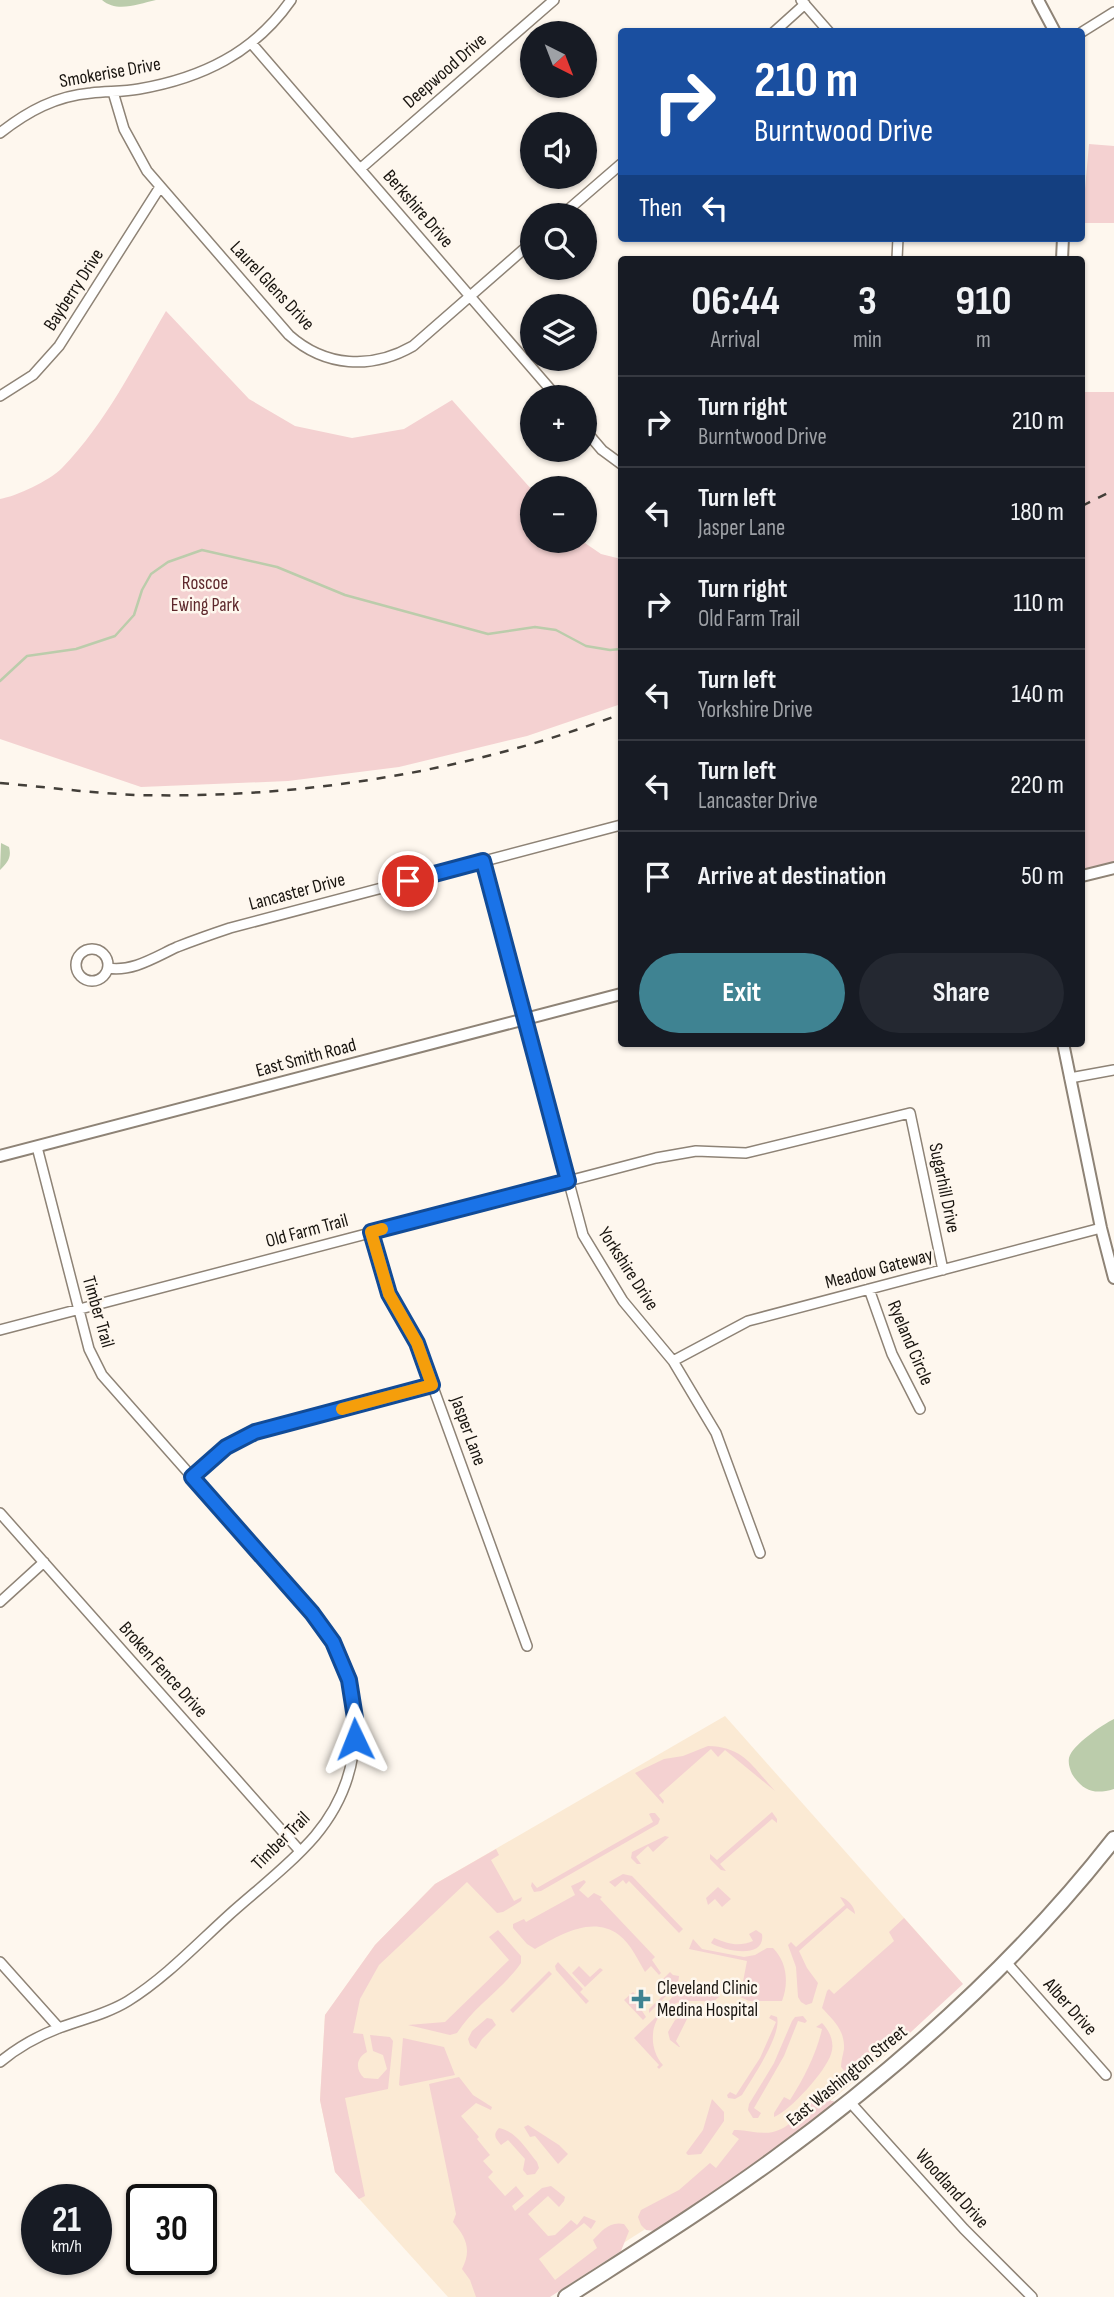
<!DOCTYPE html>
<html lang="en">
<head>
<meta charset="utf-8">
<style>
	:root { --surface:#171b24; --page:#242831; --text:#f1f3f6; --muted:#9ea1a6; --line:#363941; --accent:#3f8392 }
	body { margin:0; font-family:"Sofia Sans Condensed",sans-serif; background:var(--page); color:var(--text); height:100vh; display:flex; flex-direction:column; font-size:26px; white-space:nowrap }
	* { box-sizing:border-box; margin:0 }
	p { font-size:23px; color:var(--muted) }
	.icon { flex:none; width:38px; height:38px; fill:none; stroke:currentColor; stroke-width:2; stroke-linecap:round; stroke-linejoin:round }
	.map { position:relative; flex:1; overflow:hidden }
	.sheet { position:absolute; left:618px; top:256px; width:467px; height:791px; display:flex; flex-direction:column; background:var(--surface); border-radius:7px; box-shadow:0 2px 5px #0004 }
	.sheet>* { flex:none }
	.hud { position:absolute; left:618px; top:28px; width:467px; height:214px; border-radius:7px; box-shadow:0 2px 5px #0004; background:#1a4fa0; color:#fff; overflow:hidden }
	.needle { width:46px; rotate:138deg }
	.buttons { position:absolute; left:520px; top:21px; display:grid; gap:14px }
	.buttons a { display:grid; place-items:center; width:77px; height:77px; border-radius:50%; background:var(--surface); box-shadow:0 2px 5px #0004; font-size:35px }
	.speed { position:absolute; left:21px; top:2184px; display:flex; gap:14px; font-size:35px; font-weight:700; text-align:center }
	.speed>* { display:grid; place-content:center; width:91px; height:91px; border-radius:50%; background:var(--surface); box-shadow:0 2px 5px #0004; line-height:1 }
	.speed small { font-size:18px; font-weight:400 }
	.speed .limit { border:4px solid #111; border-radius:10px; background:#fff; color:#111 }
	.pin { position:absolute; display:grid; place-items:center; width:60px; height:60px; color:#fff; margin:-30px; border:4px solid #fff; border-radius:50%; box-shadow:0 2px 7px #0007 }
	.me { position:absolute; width:77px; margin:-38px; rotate:358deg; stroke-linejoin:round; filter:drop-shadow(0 0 5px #0008) }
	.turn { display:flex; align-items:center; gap:24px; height:147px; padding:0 21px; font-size:32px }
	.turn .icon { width:91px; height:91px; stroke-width:2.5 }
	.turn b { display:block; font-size:49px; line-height:60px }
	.then { display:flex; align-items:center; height:66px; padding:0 21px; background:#0003; gap:14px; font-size:26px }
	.eta { display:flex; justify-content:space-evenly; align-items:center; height:119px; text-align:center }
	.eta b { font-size:42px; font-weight:700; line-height:49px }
	.button { display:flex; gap:14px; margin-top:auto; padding:14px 21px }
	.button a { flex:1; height:80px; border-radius:42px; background:var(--accent); color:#fff; font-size:28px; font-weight:700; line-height:80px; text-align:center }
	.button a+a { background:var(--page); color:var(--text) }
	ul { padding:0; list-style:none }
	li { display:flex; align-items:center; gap:21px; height:91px; padding:0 21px; border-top:2px solid var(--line) }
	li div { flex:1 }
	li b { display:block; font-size:26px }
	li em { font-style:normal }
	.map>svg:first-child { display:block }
</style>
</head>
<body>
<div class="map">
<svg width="1114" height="2297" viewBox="0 0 1114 2297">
	<rect width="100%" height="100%" fill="#fef7ee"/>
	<path fill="#fbead4" d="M 725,1716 L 962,1983 L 895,2047 L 804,2123 L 661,2219 L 539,2297 L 448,2297 L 335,2172 L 320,2100 L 325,2015 L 375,1945 L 435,1884 Z"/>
	<path fill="#f4d1d1" d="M 1089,144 L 1114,146 L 1114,223 L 1082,223 Z
		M 166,311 L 249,399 L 295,426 L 352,438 L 404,429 L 452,400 L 532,490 L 532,541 L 582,541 L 601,554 L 621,559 L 621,704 L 527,736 L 399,767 L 288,781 L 141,787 L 0,739 L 0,499 C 17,496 49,481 62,468 C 106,423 134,365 166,311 Z
		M 1082,392 L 1114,392 L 1114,865 L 1082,873 Z
		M 708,1746 C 744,1747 752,1766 775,1791 L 725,1750 L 718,1757 L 711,1749 L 659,1795 L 664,1801 L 663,1804 L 635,1773 L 664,1759 L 683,1756 Z
		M 772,1812 L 777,1819 L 777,1823 L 772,1819 L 720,1864 L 726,1871 L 721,1870 L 710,1859 L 710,1854 L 717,1860 Z
		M 651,1813 L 655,1813 L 660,1819 L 658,1824 L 541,1891 L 534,1892 L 531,1886 L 532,1882 L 537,1888 L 653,1822 L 649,1814 Z
		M 665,1836 L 669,1837 L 653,1852 L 648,1846 L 636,1857 L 641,1864 L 637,1864 L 631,1858 L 632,1852 Z
		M 496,1849 L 499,1855 L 491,1860 L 514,1901 L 522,1897 L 521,1901 L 503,1912 L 497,1913 L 467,1882 L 379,1965 L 360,1999 L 353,2033 L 363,2034 L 367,2052 C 356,2058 355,2069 364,2078 L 378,2079 L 387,2069 L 383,2055 L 373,2051 L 370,2035 L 390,2037 L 393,2041 L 388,2089 L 345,2098 L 365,2196 L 359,2199 L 335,2172 L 320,2100 L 325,2015 L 375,1945 L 435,1884 Z
		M 623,1874 L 632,1876 L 683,1929 L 679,1933 L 629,1881 L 626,1884 L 623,1880 L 615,1887 L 609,1882 Z
		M 584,1880 L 586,1882 L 579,1890 L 588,1898 L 594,1893 L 602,1897 L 600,1899 L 655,1957 L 652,1960 L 661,1973 L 659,1975 L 651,1966 L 645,1972 C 638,1960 631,1944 619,1935 C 592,1915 560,1935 535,1949 L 527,1944 L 513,1928 L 513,1924 L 524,1919 L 526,1922 L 575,1895 L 571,1886 Z
		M 718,1887 L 731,1899 L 722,1907 L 715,1899 L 708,1905 L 706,1898 Z
		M 840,1897 C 847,1898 855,1907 855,1914 L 847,1908 L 799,1951 L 807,1968 L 818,1983 L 812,2003 L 806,2005 L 801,2002 L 798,1997 L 796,1967 L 788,1945 L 791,1942 L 796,1947 L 845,1905 Z
		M 904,1918 L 963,1984 L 899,2043 L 874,2058 L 852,2076 L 849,2076 L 841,2067 C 841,2061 843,2055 844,2049 C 845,2030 833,2020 822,2008 L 827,1991 L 829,1989 L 834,1994 L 894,1941 L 889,1932 Z
		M 498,1930 L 521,1956 L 521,1963 C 503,1989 474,2006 457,2033 L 450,2035 L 408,2025 L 445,2022 L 509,1960 L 489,1937 Z
		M 756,1930 L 762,1934 C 766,1960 724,1951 711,1943 L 714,1938 C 728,1944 739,1947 753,1941 L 749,1934 Z
		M 693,1939 L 702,1949 L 744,1957 L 755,1955 L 767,1948 L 773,1948 C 787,1962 789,1983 782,2001 L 749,2001 L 740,1997 L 747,1961 L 689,1949 Z
		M 558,1962 L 583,1989 L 580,1992 L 589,2001 L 586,2004 L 556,1970 L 555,1966 Z
		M 579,1966 L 590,1977 L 600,1968 L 603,1970 L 585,1987 L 572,1973 Z
		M 549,1971 L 552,1974 L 513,2013 L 510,2010 Z
		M 670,1972 L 673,1975 L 679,1976 L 678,1984 L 649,2013 L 649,2009 L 671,1988 L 663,1979 Z
		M 682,1981 L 719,1988 L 719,1997 L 714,2001 C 703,2002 691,2000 680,2002 C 651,2009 645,2045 663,2065 L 659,2069 L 657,2067 L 659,2065 L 634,2038 L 655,2018 L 682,1985 Z
		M 633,1992 L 640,1999 L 637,2003 L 646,2017 L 643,2020 L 624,2000 Z
		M 687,2014 L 694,2014 L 696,2017 L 688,2017 L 676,2041 L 680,2047 L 679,2047 L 670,2040 L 668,2032 L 675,2020 Z
		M 771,2015 L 777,2017 C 782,2035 752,2078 742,2095 L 735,2099 L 728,2098 L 727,2095 L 730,2092 L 736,2095 L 760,2058 L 776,2022 L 769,2018 Z
		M 803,2016 L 807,2021 L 805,2023 L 798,2021 L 784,2056 L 754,2108 L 761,2113 L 758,2118 L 753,2118 L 748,2110 L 749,2104 L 774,2063 L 792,2021 L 795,2017 Z
		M 487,2018 L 492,2019 L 496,2025 L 482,2039 L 476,2049 L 470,2045 L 468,2039 L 472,2031 Z
		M 822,2023 C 830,2031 835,2043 831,2054 C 826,2071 790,2111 774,2117 L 774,2113 L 784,2097 L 790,2100 C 804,2078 816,2055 822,2029 L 816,2027 Z
		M 403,2038 L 444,2047 L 455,2075 L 401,2086 L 399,2085 Z
		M 459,2077 L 473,2095 L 492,2107 L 491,2110 L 476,2103 L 461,2116 L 479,2137 L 477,2139 L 490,2155 L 483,2161 L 493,2172 L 488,2177 L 505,2196 L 516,2186 L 524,2196 L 512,2206 L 515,2211 L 542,2188 L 551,2186 L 565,2197 L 564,2201 L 559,2207 L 548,2196 L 528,2214 L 548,2236 L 555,2235 L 571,2220 L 577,2225 L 584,2216 L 596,2221 L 591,2229 L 584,2223 L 539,2259 L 555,2280 L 597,2248 L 593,2240 C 602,2231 609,2221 624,2224 L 629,2231 L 621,2251 L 550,2297 L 476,2297 L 470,2280 L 462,2269 C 472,2250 466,2237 453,2222 L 456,2214 L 429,2084 Z
		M 822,2093 L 827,2094 L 831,2101 L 834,2101 L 832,2107 L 766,2157 L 655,2231 L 646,2230 L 641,2225 L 638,2217 L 641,2210 L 679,2190 L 710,2163 L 716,2168 L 739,2139 L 732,2134 L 734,2130 C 746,2129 760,2135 773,2132 C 795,2127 804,2103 822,2093 Z
		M 712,2099 L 724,2112 L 724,2121 L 701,2154 L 688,2155 L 686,2153 L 703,2130 Z
		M 528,2125 L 559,2145 L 568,2154 L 558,2164 L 535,2136 L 530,2137 L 524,2127 Z
		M 499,2128 C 516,2131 527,2150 537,2162 L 539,2168 L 535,2174 L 527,2175 L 523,2170 L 525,2159 L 508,2140 L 501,2145 C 496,2139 492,2135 499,2128 Z"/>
	<path fill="#bbccab" d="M 102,0 L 156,0 C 138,4 117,13 102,0 Z
		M 1,843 L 9,847 C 12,858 7,863 0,870 Z
		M 1114,1719 L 1114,1789 C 1094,1795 1083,1791 1072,1774 C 1070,1769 1068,1764 1069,1758 C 1072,1745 1102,1725 1114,1719 Z"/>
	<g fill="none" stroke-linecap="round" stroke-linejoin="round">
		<path stroke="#bbccab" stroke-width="2.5" d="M 0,681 L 27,656 L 76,649 L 115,636 L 134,615 L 142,590 L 151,574 L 168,562 L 202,550 L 277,567 L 345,595 L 488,634 L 535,627 L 556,630 L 586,646 L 610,650 L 621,649"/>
		<defs>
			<path id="minor" d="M 801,0 L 829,32
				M 774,32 L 805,4
				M 1082,32 L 1114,12
				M 252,44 L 557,397
				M 113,92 L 124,129 L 147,171 L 289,335 C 325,367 371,370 413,346 L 532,242
				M 0,133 C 28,111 56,96 91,93 C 107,91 123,92 139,89 C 202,78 254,53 291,0
				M 360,169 L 554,0
				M 562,215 L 621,164
				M 897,259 L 898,238
				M 0,396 L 33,375 L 59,346 L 160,187
				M 584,429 L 602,450 L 621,464
				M 483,861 L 583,1235 L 623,1301 L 673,1361 L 716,1433 L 760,1553
				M76 965a16 16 0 1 1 32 0a16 16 0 1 1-32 0Z
				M 108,968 C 133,972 155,957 177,947 C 195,940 212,934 230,928 L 621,825
				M 1070,1078 L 1114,1070
				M 371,1232 L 389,1294 L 417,1343 L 527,1646
				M 869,1289 L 892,1354 L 920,1409
				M 0,1330 L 656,1158 L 696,1151 L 746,1153 L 910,1113 L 943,1270
				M 673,1361 L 748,1321 L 1101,1228
				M 192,1477 L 226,1447 L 255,1432 L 432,1385
				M 0,1513 L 300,1851
				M 0,1602 L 44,1562
				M 0,1962 L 59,2028
				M 1006,1962 L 1106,2075
				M 0,2062 C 17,2048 38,2036 59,2028 C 83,2019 107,2014 128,2001 C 165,1978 197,1944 229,1915 C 258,1889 290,1865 315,1836 C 368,1773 366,1691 322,1624 L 102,1375 L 89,1349 L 37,1147
				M 849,2101 L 964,2229 L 1032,2297"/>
			<path id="tertiary" d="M 1038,0 L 1055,32
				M 1062,259 L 1063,238
				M 1082,876 L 1114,868
				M 1063,1043 L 1101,1228 L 1114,1278
				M 0,1156 L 621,994"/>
			<path id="trunk" d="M 566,2297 C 636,2252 707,2208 774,2159 C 900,2067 1018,1962 1114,1839"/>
		</defs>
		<use href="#minor" stroke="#8e8376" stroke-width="12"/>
		<use href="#tertiary" stroke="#8e8376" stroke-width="14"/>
		<use href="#trunk" stroke="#8e8376" stroke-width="18"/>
		<use href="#minor" stroke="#fff" stroke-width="9"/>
		<use href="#tertiary" stroke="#fff" stroke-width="10"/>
		<use href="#trunk" stroke="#fff" stroke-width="14"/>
		<path stroke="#433f39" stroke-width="2.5" stroke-dasharray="9 9" stroke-linecap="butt" d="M 1082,506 L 1114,490
			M 0,783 C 46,787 91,793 137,795 C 301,799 468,772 621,714"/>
	</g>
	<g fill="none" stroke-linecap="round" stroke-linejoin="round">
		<defs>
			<path id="route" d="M 355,1739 L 355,1718 L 349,1680 L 333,1642 L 312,1613 L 192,1477 L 226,1447 L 255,1432 L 432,1385 L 417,1343 L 389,1294 L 371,1232 L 568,1181 L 483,861 L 408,881"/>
		</defs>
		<use href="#route" stroke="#114b97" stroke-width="18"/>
		<use href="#route" stroke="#1a73e8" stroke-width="12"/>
		<path stroke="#f59e0b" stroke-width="12" d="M 342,1409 L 432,1385 L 417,1343 L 389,1294 L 371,1232 L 382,1229"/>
	</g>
	<path fill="#3f8392" stroke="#fef7ee" stroke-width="2.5" d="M637.5 1988.5h7v7h7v7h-7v7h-7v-7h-7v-7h7z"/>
	<g text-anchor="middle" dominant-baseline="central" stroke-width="5" stroke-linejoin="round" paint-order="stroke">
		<g font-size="19" fill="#191510" stroke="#fef7ee">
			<text transform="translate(445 71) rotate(-41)">Deepwood Drive</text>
			<text transform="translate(110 73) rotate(-10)">Smokerise Drive</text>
			<text transform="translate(418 209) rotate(49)">Berkshire Drive</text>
			<text transform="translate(272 286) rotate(47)">Laurel Glens Drive</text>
			<text transform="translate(74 290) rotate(-57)">Bayberry Drive</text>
			<text transform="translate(297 892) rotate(-15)">Lancaster Drive</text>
			<text transform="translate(306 1058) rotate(-15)">East Smith Road</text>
			<text transform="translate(944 1188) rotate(78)">Sugarhill Drive</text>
			<text transform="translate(307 1231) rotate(-15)">Old Farm Trail</text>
			<text transform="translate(628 1269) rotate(57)">Yorkshire Drive</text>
			<text transform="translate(879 1269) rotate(-15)">Meadow Gateway</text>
			<text transform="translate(98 1312) rotate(74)">Timber Trail</text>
			<text transform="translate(910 1343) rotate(67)">Ryeland Circle</text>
			<text transform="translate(468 1431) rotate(70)">Jasper Lane</text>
			<text transform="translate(163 1670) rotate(48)">Broken Fence Drive</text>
			<text transform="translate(281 1841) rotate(-45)">Timber Trail</text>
			<text transform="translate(1070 2007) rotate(48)">Alber Drive</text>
			<text transform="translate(847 2076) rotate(-39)">East Washington Street</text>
			<text transform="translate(952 2189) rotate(48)">Woodland Drive</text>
		</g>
		<g font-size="19" fill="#5e282c" stroke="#fef7ee">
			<text x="205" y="583">Roscoe<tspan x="205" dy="22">Ewing Park</tspan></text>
		</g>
		<g font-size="19" fill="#191510" stroke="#fef7ee" text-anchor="start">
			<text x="657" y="1988">Cleveland Clinic<tspan x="657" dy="22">Medina Hospital</tspan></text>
		</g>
	</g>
</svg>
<div class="buttons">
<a><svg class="needle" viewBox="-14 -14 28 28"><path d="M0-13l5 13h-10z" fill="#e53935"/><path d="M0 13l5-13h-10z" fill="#9ea1a6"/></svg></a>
<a><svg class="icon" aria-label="sound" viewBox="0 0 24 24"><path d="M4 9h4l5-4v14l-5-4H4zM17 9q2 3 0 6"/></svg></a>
<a><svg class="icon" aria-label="search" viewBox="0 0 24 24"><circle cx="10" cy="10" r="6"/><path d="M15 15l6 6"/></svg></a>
<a><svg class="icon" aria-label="layers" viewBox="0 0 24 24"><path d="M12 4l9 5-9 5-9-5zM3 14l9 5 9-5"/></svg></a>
<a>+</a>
<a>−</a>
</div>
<div class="speed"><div>21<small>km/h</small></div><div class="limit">30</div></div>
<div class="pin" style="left:408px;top:881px;background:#d93025"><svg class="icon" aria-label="arrive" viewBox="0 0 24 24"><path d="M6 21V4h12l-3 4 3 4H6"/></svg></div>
<svg class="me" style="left:355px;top:1739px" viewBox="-20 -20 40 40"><path d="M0-17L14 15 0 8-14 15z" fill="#1a73e8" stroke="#fff" stroke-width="4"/></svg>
<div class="hud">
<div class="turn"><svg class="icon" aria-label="right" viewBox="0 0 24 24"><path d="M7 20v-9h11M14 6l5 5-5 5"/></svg><div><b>210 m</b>Burntwood Drive</div></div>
<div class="then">Then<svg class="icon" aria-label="left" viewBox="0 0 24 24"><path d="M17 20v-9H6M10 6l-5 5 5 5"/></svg></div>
</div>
<section class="sheet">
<div class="eta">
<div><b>06:44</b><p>Arrival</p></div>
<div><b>3</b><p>min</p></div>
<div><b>910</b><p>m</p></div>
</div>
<ul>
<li><svg class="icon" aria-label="right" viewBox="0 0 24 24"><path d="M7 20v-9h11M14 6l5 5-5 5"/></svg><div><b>Turn right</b><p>Burntwood Drive</p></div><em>210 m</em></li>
<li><svg class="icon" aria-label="left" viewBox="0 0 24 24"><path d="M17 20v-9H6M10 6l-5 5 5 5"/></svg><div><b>Turn left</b><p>Jasper Lane</p></div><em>180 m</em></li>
<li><svg class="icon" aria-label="right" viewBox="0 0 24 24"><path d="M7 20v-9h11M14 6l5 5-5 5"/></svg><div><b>Turn right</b><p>Old Farm Trail</p></div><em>110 m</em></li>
<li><svg class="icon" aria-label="left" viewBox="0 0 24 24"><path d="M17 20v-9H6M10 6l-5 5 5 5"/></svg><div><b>Turn left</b><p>Yorkshire Drive</p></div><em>140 m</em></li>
<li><svg class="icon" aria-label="left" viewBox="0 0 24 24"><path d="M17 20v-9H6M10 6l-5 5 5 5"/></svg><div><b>Turn left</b><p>Lancaster Drive</p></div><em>220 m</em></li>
<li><svg class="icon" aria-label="arrive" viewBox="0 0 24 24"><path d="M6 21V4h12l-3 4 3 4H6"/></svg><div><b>Arrive at destination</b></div><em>50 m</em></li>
</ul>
<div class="button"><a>Exit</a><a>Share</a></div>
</section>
</div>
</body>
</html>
